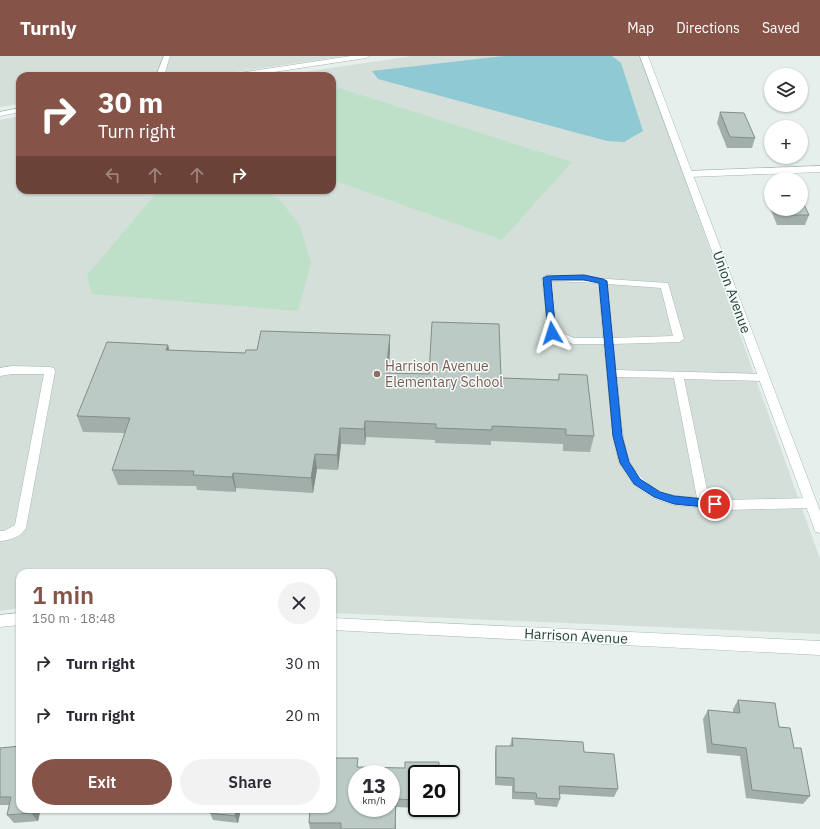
<!DOCTYPE html>
<html lang="en">
<head>
<meta charset="utf-8">
<style>
	:root { --surface:#fff; --page:#f2f2f3; --text:#2b2b33; --muted:#7c7c81; --accent:#855347 }
	body { margin:0; font-family:"IBM Plex Sans",sans-serif; background:var(--page); color:var(--text); height:100vh; display:flex; flex-direction:column; font-size:15px; white-space:nowrap }
	* { box-sizing:border-box; margin:0 }
	p { font-size:13px; color:var(--muted) }
	.icon { flex:none; width:22px; height:22px; fill:none; stroke:currentColor; stroke-width:2; stroke-linecap:round; stroke-linejoin:round }
	.map { position:relative; flex:1; overflow:hidden }
	.drawer { position:absolute; left:16px; top:513px; width:320px; height:244px; display:flex; flex-direction:column; background:var(--surface); border-radius:12px; box-shadow:0 1px 3px #0004 }
	.drawer>* { flex:none }
	.guide { position:absolute; left:16px; top:16px; width:320px; height:122px; border-radius:12px; box-shadow:0 1px 3px #0004; background:#855347; color:#fff; overflow:hidden }
	.tools { position:absolute; left:764px; top:12px; display:grid; gap:8px }
	.tools a { display:grid; place-items:center; width:44px; height:44px; border-radius:50%; background:var(--surface); box-shadow:0 1px 3px #0004; font-size:20px }
	.speed { position:absolute; left:348px; top:709px; display:flex; gap:8px; font-size:20px; font-weight:700; text-align:center }
	.speed>* { display:grid; place-content:center; width:52px; height:52px; border-radius:50%; background:var(--surface); box-shadow:0 1px 3px #0004; line-height:1 }
	.speed small { font-size:10px; font-weight:400 }
	.speed .limit { border:2px solid #111; border-radius:6px; background:#fff; color:#111 }
	.pin { position:absolute; display:grid; place-items:center; width:34px; height:34px; color:#fff; margin:-17px; border:2px solid #fff; border-radius:50%; box-shadow:0 1px 4px #0007 }
	.me { position:absolute; width:44px; margin:-22px; rotate:354deg; stroke-linejoin:round; filter:drop-shadow(0 0 3px #0008) }
	.turn { display:flex; align-items:center; gap:14px; height:84px; padding:0 16px; font-size:18px }
	.turn .icon { width:52px; height:52px; stroke-width:2.5 }
	.turn b { display:block; font-size:28px; line-height:34px }
	.lanes { display:flex; align-items:center; height:38px; padding:0 16px; background:#0003; justify-content:center; gap:20px; direction:ltr }
	.lanes .off { opacity:.35 }
	.round { display:grid; place-items:center; flex:none; width:42px; height:42px; border-radius:21px; background:var(--page) }
	.head { display:flex; align-items:center; justify-content:space-between; height:68px; padding:0 16px }
	h1 { font-size:24px; font-weight:600; line-height:30px; color:var(--accent) }
	.primary-button { display:flex; gap:8px; margin-top:auto; padding:8px 16px }
	.primary-button a { flex:1; height:46px; border-radius:24px; background:var(--accent); color:#fff; font-size:16px; font-weight:600; line-height:46px; text-align:center }
	.primary-button a+a { background:var(--page); color:var(--text) }
	ul { padding:0; list-style:none }
	li { display:flex; align-items:center; gap:12px; height:52px; padding:0 16px }
	li div { flex:1 }
	li b { display:block; font-size:15px }
	li em { font-style:normal }
	header { display:flex; align-items:center; gap:24px; box-sizing:border-box; height:56px; padding:0 20px; background:var(--accent); color:#fff }
	header strong { font-size:19px }
	nav { display:flex; gap:22px; margin-inline-start:auto; font-size:14px }
	.map>svg:first-child { display:block }
</style>
</head>
<body>
<header>
<strong>Turnly</strong>
<nav><a>Map</a><a>Directions</a><a>Saved</a></nav>
</header>
<div class="map">
<svg width="820" height="773" viewBox="0 0 820 773">
	<rect width="100%" height="100%" fill="#e6efeb"/>
	<path fill="#d4dfda" d="M 0,0 L 344,0 L 209,20 L 20,20 L 20,48 L 0,51 Z
		M 412,0 L 641,0 L 820,503 L 820,578 L 332,557 L 332,517 L 20,517 L 20,552 L 0,555 L 0,64 L 20,60 L 20,134 L 332,134 L 332,20 L 277,20 Z"/>
	<path fill="#bfe0c8" d="M 339,32 L 572,106 L 502,184 L 332,124 L 332,38 Z
		M 159,134 L 261,134 L 280,144 L 300,170 L 311,207 L 298,255 L 92,238 L 87,219 Z"/>
	<path fill="#8ec9d4" d="M 504,0 L 612,0 L 621,7 L 643,75 L 624,86 L 607,85 L 378,23 L 372,15 Z"/>
	<g fill="none" stroke-linecap="round" stroke-linejoin="round">
		<defs>
			<path id="lane" d="M 164,0 L 170,0 L 164,20 L 156,20 Z
				M 547,219 L 668,227 L 684,283 L 679,286 L 613,288 L 616,314 L 768,318 L 769,321 L 768,324 L 764,325 L 684,323 L 709,443 L 727,444 L 811,442 L 815,444 L 817,447 L 815,450 L 811,452 L 727,454 L 674,449 L 653,442 L 633,428 L 619,407 L 613,380 L 604,288 L 573,288 L 549,279 L 542,222 ZM 552,225 L 599,227 L 603,282 L 574,282 L 557,275 ZM 608,228 L 661,232 L 673,280 L 613,282 ZM 617,321 L 674,322 L 697,442 C 685,440 672,441 661,436 C 649,430 636,418 630,406 C 620,382 620,347 617,321 Z
				M 12,310 L 50,311 L 54,312 L 55,315 L 26,472 C 22,480 9,485 0,485 L 0,475 L 4,475 L 15,469 L 44,318 L 12,318 L 0,320 L 0,312 Z"/>
			<path id="street" d="M 351,0 L 370,0 L 366,2 L 248,20 L 229,20 L 233,18 Z
				M 20,52 L 20,56 L 0,60 L 0,56 Z
				M 820,110 L 820,116 L 688,121 L 684,118 L 688,115 Z"/>
			<path id="secondary" d="M 640,0 L 648,0 L 820,455 L 820,477 L 815,476 L 814,472 Z
				M 20,557 L 20,569 L 0,571 L 0,559 Z
				M 332,562 L 820,585 L 820,599 L 332,574 Z"/>
		</defs>
		<use href="#lane" stroke="#a8b8b2" stroke-width="1"/>
		<use href="#street" stroke="#a8b8b2" stroke-width="1"/>
		<use href="#secondary" stroke="#a4bbb3" stroke-width="1"/>
		<use href="#lane" fill="#fff" fill-rule="evenodd"/>
		<use href="#street" fill="#fff" fill-rule="evenodd"/>
		<use href="#secondary" fill="#fff" fill-rule="evenodd"/>
	</g>
	<path fill="#a1aea9" d="M 720,56 L 755,82 L 752,92 L 727,92 L 717,67 Z
		M 768,129 L 771,129 L 771,153 L 801,153 L 809,159 L 805,169 L 777,169 L 765,140 Z
		M 168,289 L 169,294 L 245,297 L 257,294 L 390,295 L 388,317 L 558,324 L 559,318 L 594,380 L 590,396 L 563,395 L 563,388 L 491,385 L 491,389 L 435,387 L 435,384 L 366,381 L 365,389 L 341,388 L 338,414 L 317,413 L 313,437 L 236,432 L 236,436 L 197,434 L 196,430 L 118,429 L 112,414 L 125,377 L 83,376 L 77,360 Z
		M 738,644 L 779,671 L 794,692 L 810,740 L 803,748 L 746,742 L 740,700 L 707,697 L 703,663 L 708,654 L 733,657 L 733,653 Z
		M 512,682 L 584,696 L 618,733 L 614,741 L 559,738 L 560,743 L 557,751 L 535,749 L 534,744 L 512,743 L 512,730 L 495,729 L 495,698 L 496,690 L 510,690 Z
		M 0,692 L 20,753 L 70,753 L 70,754 L 40,756 L 38,765 L 14,767 L 7,759 L 10,749 L 0,749 Z
		M 358,711 L 417,718 L 417,752 L 396,751 L 396,773 L 310,773 L 309,767 Z
		M 241,753 L 238,767 L 213,764 L 210,757 Z"/>
	<path fill="#838d89" d="M 390,279 L 390,295 L 387,333 L 386,317 Z
		M 168,289 L 172,304 L 166,294 Z
		M 365,365 L 366,381 L 365,389 L 364,373 Z
		M 340,372 L 341,388 L 338,414 L 337,399 Z
		M 315,398 L 317,413 L 313,437 L 311,422 Z
		M 233,417 L 236,432 L 236,436 L 232,421 Z
		M 32,753 L 37,753 L 40,756 L 38,765 L 31,757 Z
		M 236,753 L 241,753 L 238,767 L 235,760 Z"/>
	<path fill="#bbcac4" stroke="#838d89" fill-rule="evenodd" d="M 720,56 L 744,57 L 755,82 L 730,81 Z
		M 768,129 L 771,129 L 771,135 Z
		M 801,142 L 809,159 L 781,159 L 779,153 L 801,153 Z
		M 432,266 L 499,268 L 501,322 L 559,324 L 559,318 L 587,319 L 594,380 L 566,379 L 566,373 L 492,370 L 492,374 L 436,372 L 436,368 L 365,365 L 364,373 L 340,372 L 337,399 L 315,398 L 311,422 L 233,417 L 232,421 L 193,419 L 194,415 L 112,414 L 130,362 L 77,360 L 107,286 L 168,289 L 166,294 L 245,297 L 246,294 L 257,294 L 261,275 L 390,279 L 386,317 L 429,318 Z
		M 738,644 L 775,647 L 779,671 L 790,672 L 794,692 L 801,692 L 810,740 L 752,734 L 746,692 L 712,688 L 708,654 L 740,657 Z
		M 512,682 L 583,686 L 584,696 L 614,698 L 618,733 L 559,730 L 560,743 L 537,742 L 536,737 L 514,736 L 514,722 L 496,721 L 496,690 L 513,690 Z
		M 20,690 L 20,753 L 32,753 L 31,757 L 7,759 L 11,741 L 0,741 L 0,692 Z
		M 332,702 L 358,702 L 357,711 L 405,712 L 405,706 L 439,706 L 439,718 L 417,718 L 417,744 L 396,743 L 395,773 L 341,773 L 341,767 L 309,767 L 310,753 L 332,753 ZM 357,718 L 391,718 L 391,752 L 357,752 Z
		M 211,753 L 236,753 L 235,760 L 210,757 Z"/>
	<path fill="#1a73e8" stroke="#114b97" d="M 584,219 L 603,223 L 607,225 L 622,380 L 629,406 L 640,423 L 660,436 L 674,440 L 715,444 L 719,445 L 720,448 L 719,451 L 715,452 L 674,448 L 654,441 L 634,428 L 620,407 L 613,380 L 599,227 L 584,224 L 551,224 L 556,277 L 552,279 L 548,277 L 543,222 L 547,220 Z"/>
	<circle fill="#8d6e63" stroke="#f7fbf9" stroke-width="1.5" cx="377" cy="318" r="4"/>
	<g text-anchor="middle" dominant-baseline="central" stroke-width="3" stroke-linejoin="round" paint-order="stroke">
		<g font-size="14" fill="#24423a" stroke="#f7fbf9">
			<text transform="translate(732 236) rotate(70)">Union Avenue</text>
			<text transform="translate(576 580) rotate(3)">Harrison Avenue</text>
		</g>
		<g font-size="14" fill="#785e54" stroke="#f7fbf9" text-anchor="start">
			<text x="385" y="310">Harrison Avenue<tspan x="385" dy="16">Elementary School</tspan></text>
		</g>
	</g>
</svg>
<div class="tools">
<a><svg class="icon" aria-label="layers" viewBox="0 0 24 24"><path d="M12 4l9 5-9 5-9-5zM3 14l9 5 9-5"/></svg></a>
<a>+</a>
<a>−</a>
</div>
<div class="speed"><div>13<small>km/h</small></div><div class="limit">20</div></div>
<div class="pin" style="left:715px;top:448px;background:#d93025"><svg class="icon" aria-label="arrive" viewBox="0 0 24 24"><path d="M6 21V4h12l-3 4 3 4H6"/></svg></div>
<svg class="me" style="left:552px;top:277px" viewBox="-20 -20 40 40"><path d="M0-17L14 15 0 8-14 15z" fill="#1a73e8" stroke="#fff" stroke-width="4"/></svg>
<div class="guide">
<div class="turn"><svg class="icon" aria-label="right" viewBox="0 0 24 24"><path d="M7 20v-9h11M14 6l5 5-5 5"/></svg><div><b>30 m</b>Turn right</div></div>
<div class="lanes"><svg class="icon off" aria-label="left" viewBox="0 0 24 24"><path d="M17 20v-9H6M10 6l-5 5 5 5"/></svg><svg class="icon off" aria-label="ahead" viewBox="0 0 24 24"><path d="M12 20V5M6 11l6-6 6 6"/></svg><svg class="icon off" aria-label="ahead" viewBox="0 0 24 24"><path d="M12 20V5M6 11l6-6 6 6"/></svg><svg class="icon" aria-label="right" viewBox="0 0 24 24"><path d="M7 20v-9h11M14 6l5 5-5 5"/></svg></div>
</div>
<section class="drawer">
<div class="head"><div><h1>1 min</h1><p>150 m · 18:48</p></div><a class="round"><svg class="icon" aria-label="close" viewBox="0 0 24 24"><path d="M6 6l12 12M18 6L6 18"/></svg></a></div>
<ul>
<li><svg class="icon" aria-label="right" viewBox="0 0 24 24"><path d="M7 20v-9h11M14 6l5 5-5 5"/></svg><div><b>Turn right</b></div><em>30 m</em></li>
<li><svg class="icon" aria-label="right" viewBox="0 0 24 24"><path d="M7 20v-9h11M14 6l5 5-5 5"/></svg><div><b>Turn right</b></div><em>20 m</em></li>
</ul>
<div class="primary-button"><a>Exit</a><a>Share</a></div>
</section>
</div>
</body>
</html>
